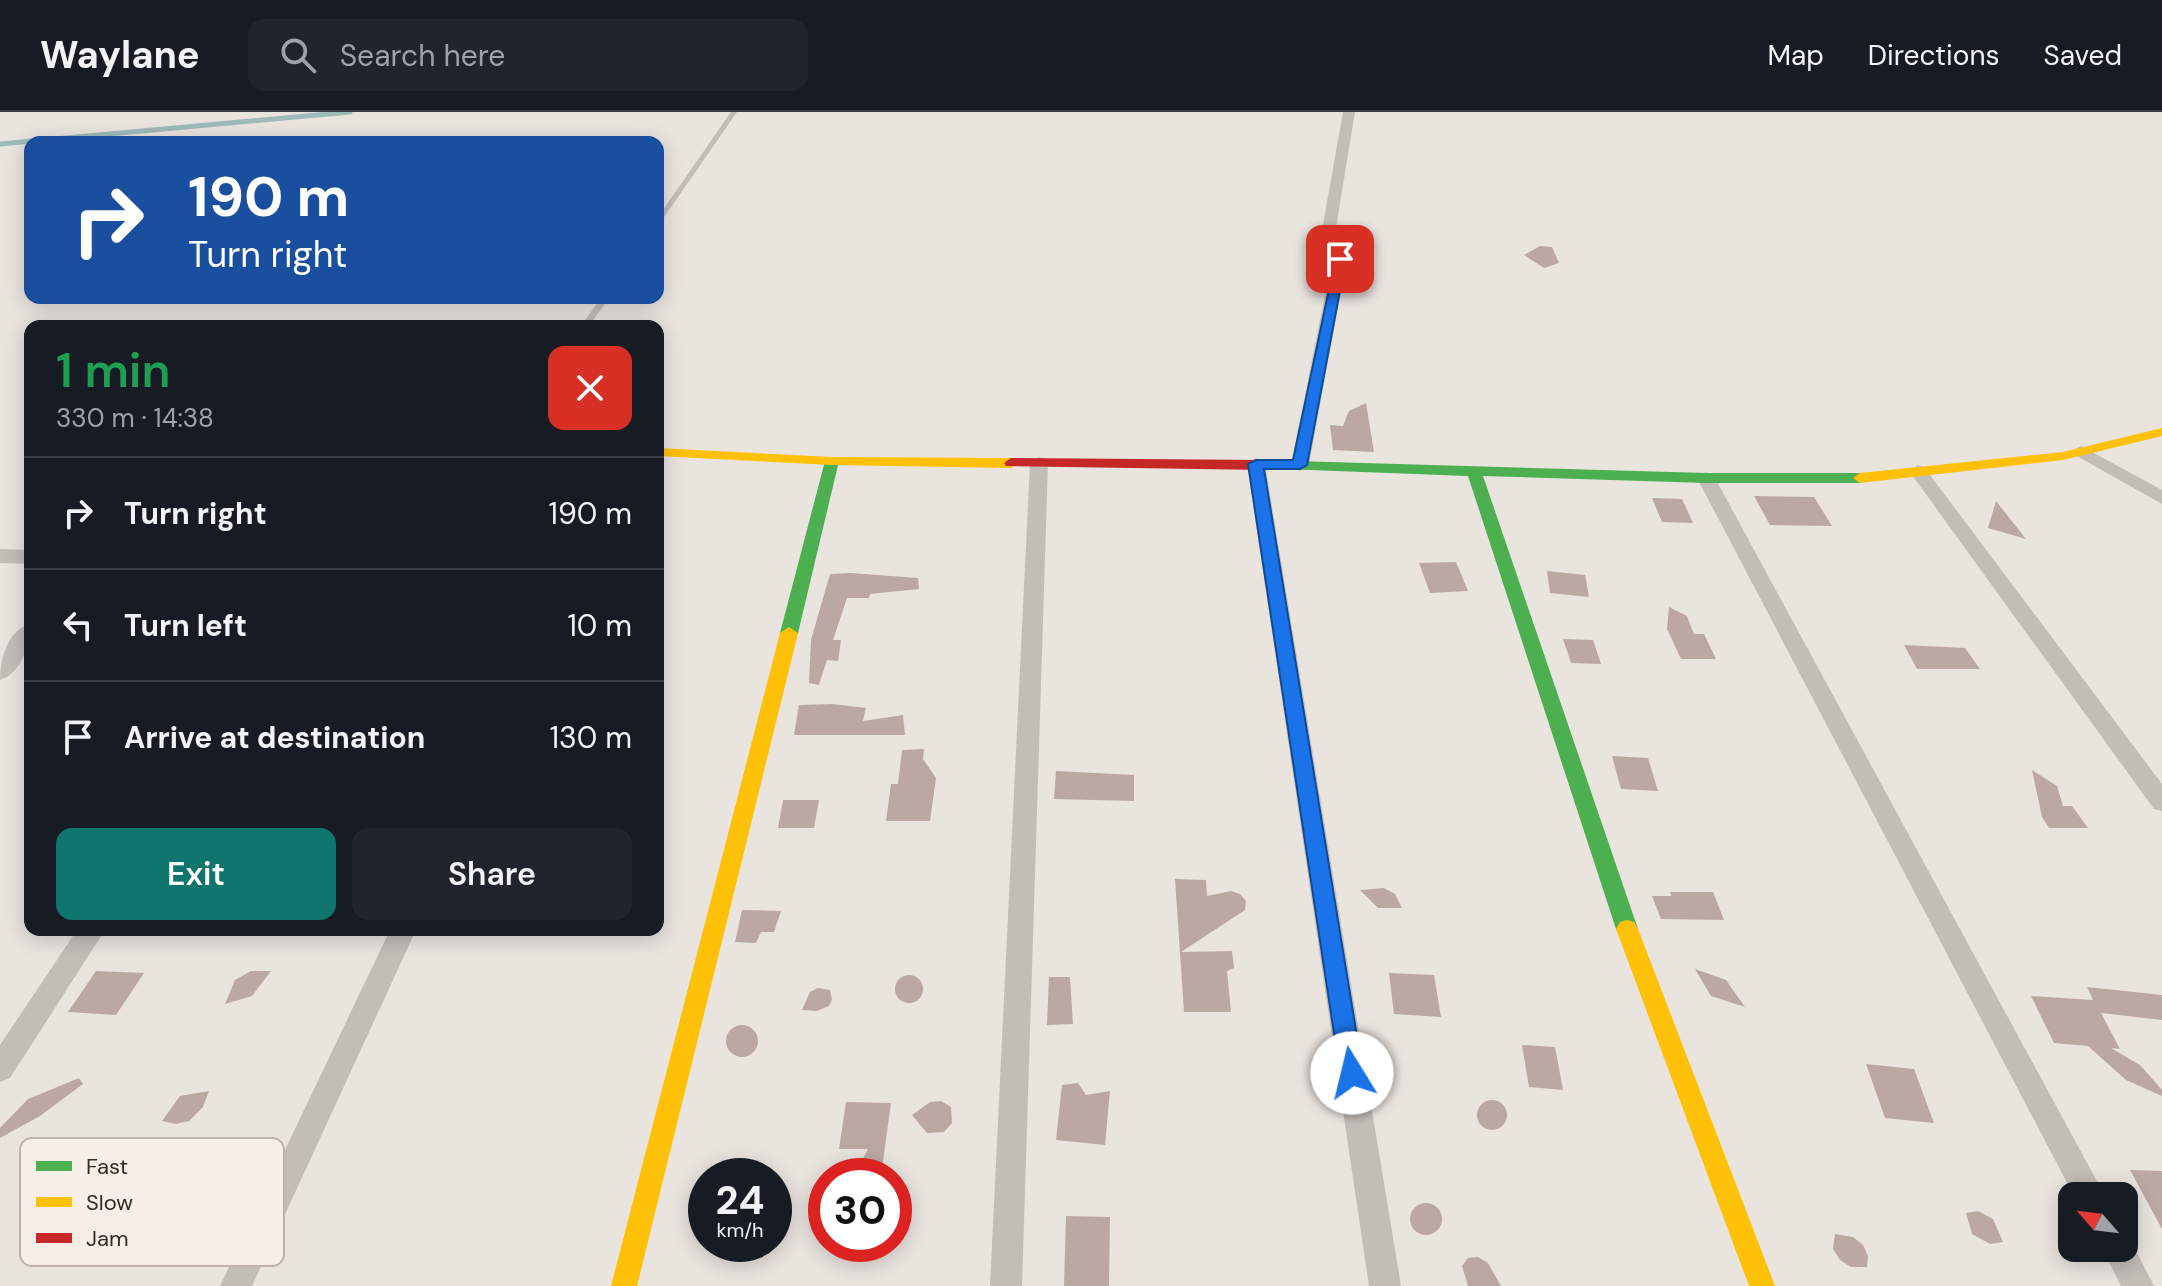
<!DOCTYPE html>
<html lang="en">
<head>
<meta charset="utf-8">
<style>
	:root { --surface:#171b24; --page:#20242c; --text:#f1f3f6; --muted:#9ea1a6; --line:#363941; --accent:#0f766e }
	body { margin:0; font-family:"DM Sans",sans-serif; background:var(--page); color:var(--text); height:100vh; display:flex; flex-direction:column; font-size:30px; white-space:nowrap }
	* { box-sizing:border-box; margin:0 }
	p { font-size:26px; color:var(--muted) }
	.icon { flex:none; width:44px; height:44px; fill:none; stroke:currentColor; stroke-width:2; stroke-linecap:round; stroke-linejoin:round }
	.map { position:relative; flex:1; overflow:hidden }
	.side { position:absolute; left:24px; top:208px; width:640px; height:616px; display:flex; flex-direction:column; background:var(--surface); border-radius:16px; box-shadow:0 4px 20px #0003 }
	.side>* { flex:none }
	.guide { position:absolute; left:24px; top:24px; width:640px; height:168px; border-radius:16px; box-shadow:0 4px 20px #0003; background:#1a4fa0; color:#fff; overflow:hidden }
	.needle { width:52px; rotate:298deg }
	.controls { position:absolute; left:2058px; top:1070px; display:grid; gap:16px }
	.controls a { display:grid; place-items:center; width:80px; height:80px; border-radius:16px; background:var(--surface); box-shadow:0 4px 20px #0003; font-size:40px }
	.speed { position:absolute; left:688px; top:1046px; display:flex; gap:16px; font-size:40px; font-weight:700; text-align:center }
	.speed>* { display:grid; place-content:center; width:104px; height:104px; border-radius:50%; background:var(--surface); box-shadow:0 4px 20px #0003; line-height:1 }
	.speed small { font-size:20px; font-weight:400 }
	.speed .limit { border:12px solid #d22; background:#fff; color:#111 }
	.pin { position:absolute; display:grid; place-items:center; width:68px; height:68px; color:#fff; margin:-34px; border-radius:16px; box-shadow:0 4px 12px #0006 }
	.me { position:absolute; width:88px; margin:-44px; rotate:351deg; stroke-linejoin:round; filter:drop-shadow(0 0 6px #0008) }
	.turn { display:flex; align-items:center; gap:28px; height:168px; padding:0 32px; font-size:36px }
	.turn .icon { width:104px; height:104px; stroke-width:2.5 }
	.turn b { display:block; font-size:56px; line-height:68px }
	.round { display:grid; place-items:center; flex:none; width:84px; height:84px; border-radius:16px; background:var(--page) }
	.summary { display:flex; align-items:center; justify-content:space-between; height:136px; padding:0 32px }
	h1 { font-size:48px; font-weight:600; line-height:60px; color:#1e9e55 }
	.primary-button { display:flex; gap:16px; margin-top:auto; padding:16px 32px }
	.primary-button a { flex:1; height:92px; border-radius:16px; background:var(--accent); color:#fff; font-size:32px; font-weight:600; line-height:92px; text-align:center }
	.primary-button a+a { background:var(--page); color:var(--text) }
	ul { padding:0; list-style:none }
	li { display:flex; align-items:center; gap:24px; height:112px; padding:0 32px; border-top:2px solid var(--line) }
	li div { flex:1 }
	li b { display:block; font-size:30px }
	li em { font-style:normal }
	header { display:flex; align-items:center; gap:48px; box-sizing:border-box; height:112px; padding:0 40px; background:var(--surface); border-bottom:2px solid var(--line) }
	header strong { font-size:38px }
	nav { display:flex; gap:44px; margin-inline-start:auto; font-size:28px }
	.search { width:560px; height:72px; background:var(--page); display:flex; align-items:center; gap:20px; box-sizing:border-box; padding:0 28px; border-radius:16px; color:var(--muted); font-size:30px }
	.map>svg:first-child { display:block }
</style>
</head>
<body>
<header>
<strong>Waylane</strong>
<div class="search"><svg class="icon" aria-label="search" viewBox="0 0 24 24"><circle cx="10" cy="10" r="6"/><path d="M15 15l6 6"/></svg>Search here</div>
<nav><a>Map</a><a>Directions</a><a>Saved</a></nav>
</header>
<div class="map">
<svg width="2162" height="1174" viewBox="0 0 2162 1174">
	<rect width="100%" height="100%" fill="#eae4df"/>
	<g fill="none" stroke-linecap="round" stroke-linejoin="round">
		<path stroke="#9dbbb9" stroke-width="5" d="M 0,32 L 350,0"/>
	</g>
	<path fill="#bca8a2" d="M 1540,134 L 1552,135 L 1559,151 L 1544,156 L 1524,143 Z
		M 1366,291 L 1374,340 L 1333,338 L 1330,313 L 1343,314 L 1349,299 Z
		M 1754,384 L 1814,385 L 1832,414 L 1770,413 Z
		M 1652,386 L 1682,387 L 1693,411 L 1662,410 Z
		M 1996,389 L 2026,427 L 1988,416 Z
		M 1456,450 L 1468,479 L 1430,481 L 1419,451 Z
		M 1547,459 L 1585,463 L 1589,485 L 1550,481 Z
		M 851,461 L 918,466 L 919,477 L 870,482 L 869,486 L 847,486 L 833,528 L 841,528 L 838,549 L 827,548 L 819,573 L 809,571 L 811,528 L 830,462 Z
		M 1669,495 L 1687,504 L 1694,522 L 1704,522 L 1716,547 L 1681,547 L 1667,517 Z
		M 1563,527 L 1593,528 L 1601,552 L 1571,551 Z
		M 1904,533 L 1965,536 L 1980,557 L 1917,557 Z
		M 832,592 L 866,596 L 863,609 L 903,603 L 905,623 L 794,623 L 799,593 Z
		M 924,637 L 923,647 L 936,666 L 930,709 L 886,709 L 891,672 L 898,672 L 902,638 Z
		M 1612,644 L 1648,646 L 1658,679 L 1621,677 Z
		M 2032,658 L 2057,674 L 2063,694 L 2072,694 L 2088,716 L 2049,716 L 2042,705 Z
		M 1056,659 L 1134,663 L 1134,689 L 1054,687 Z
		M 783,688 L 819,688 L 814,716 L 778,716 Z
		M 1175,767 L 1206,768 L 1207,784 L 1231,779 L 1240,782 L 1246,789 L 1245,798 L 1181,840 L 1232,839 L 1234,856 L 1227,859 L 1231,900 L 1184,900 Z
		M 1384,776 L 1395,782 L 1402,796 L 1378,796 L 1360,778 Z
		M 1670,780 L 1713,780 L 1724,808 L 1661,807 L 1652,784 L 1671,784 Z
		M 742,798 L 781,799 L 774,820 L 761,820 L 756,831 L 735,830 Z
		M 1695,857 L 1726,868 L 1745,895 L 1711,884 Z
		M 96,859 L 144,861 L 116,903 L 68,900 Z
		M 251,859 L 271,859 L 252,884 L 225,892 L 235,868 Z
		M 1389,861 L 1434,863 L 1441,905 L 1394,902 Z
		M895 877a14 14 0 1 1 28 0a14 14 0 1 1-28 0Z
		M 1049,865 L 1070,865 L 1073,912 L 1047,913 Z
		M 2087,875 L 2162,883 L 2162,908 L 2101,901 L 2120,937 L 2111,936 L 2140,953 L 2162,978 L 2162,984 L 2126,968 L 2088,934 L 2054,931 L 2031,884 L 2093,888 Z
		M 818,876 L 830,878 L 832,888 L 829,894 L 817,899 L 802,898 L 810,880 Z
		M726 929a16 16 0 1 1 32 0a16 16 0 1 1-32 0Z
		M 1522,933 L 1555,935 L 1563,978 L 1529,975 Z
		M 1866,952 L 1914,957 L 1934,1011 L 1885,1006 Z
		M 79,966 L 83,972 L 40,1004 L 0,1026 L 0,1016 L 28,987 Z
		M 1078,971 L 1086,983 L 1110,979 L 1105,1033 L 1056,1028 L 1062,973 Z
		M 209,979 L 203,995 L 189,1009 L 176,1012 L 162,1009 L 180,984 Z
		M1477 1003a15 15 0 1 1 30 0a15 15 0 1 1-30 0Z
		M 941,989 L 951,995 L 952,1011 L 944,1020 L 927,1021 L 912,1003 L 930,990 Z
		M 846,990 L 891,991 L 881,1064 L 854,1064 L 868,1037 L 839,1037 Z
		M 2130,1058 L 2162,1059 L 2162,1117 Z
		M1410 1107a16 16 0 1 1 32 0a16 16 0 1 1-32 0Z
		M 1978,1099 L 1993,1107 L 2003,1130 L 1990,1132 L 1972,1122 L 1966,1101 Z
		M 1066,1104 L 1110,1105 L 1109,1174 L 1064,1174 Z
		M 1835,1122 L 1853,1125 L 1863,1133 L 1868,1144 L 1867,1155 L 1851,1155 L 1840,1148 L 1833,1137 Z
		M 1478,1145 L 1488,1151 L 1501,1174 L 1468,1174 L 1462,1154 L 1468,1146 Z"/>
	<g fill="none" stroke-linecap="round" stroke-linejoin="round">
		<path fill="#c3bdb8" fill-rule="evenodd" d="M 731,0 L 737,0 L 660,111 L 658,112 L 658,105 Z
			M 601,186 L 609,186 L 589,214 L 581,214 Z"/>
		<path fill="#c3bdb8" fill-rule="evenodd" d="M 1343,0 L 1355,0 L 1333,134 L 1347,147 L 1309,353 L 1300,359 L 1291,353 L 1332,148 L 1319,135 Z
			M 2081,334 L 2162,378 L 2162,392 L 2075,343 L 2072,339 Z
			M 1039,345 L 1048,351 L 1022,1174 L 990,1174 L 1030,351 Z
			M 1256,346 L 1265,352 L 1401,1174 L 1369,1174 L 1247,352 Z
			M 1918,353 L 1924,355 L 2162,672 L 2162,699 L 2154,697 L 1912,363 L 1909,359 Z
			M 1706,360 L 1715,366 L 2105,1084 L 2074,1084 L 1697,366 Z
			M 0,437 L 30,438 L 30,452 L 0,451 Z
			M 30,512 C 30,532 22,561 0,568 C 0,548 7,518 30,512 Z
			M 77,818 L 105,818 L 10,966 L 0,970 L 0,933 Z
			M 390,818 L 416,818 L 252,1174 L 220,1174 Z
			M 2124,1123 L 2129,1125 L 2154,1174 L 2121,1174 L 2102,1136 L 2124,1136 Z"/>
		<path fill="#4caf50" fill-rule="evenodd" d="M 832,345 L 839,349 L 798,521 L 789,527 L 780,521 L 825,349 Z
			M 1264,348 L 1706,361 L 1860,361 L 1867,366 L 1860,371 L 1706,371 L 1483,364 L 1638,817 L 1634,824 L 1627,826 L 1620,824 L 1616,817 L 1468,364 L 1259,356 L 1257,353 Z"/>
		<path fill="#ffc107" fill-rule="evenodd" d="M 2162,316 L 2162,324 L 2063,348 L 1860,371 L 1853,366 L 1860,361 L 2063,340 Z
			M 658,336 L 832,345 L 1011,346 L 1018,351 L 1011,356 L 832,353 L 658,344 Z
			M 789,515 L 798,521 L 637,1174 L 611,1174 L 780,521 Z
			M 1627,808 L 1634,810 L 1638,817 L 1775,1174 L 1749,1174 L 1616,817 L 1620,810 Z"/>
		<path fill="#c62828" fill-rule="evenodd" d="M 1011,346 L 1264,348 L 1271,353 L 1264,358 L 1006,354 L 1004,351 Z"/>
	</g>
	<path fill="#1a73e8" stroke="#114b97" stroke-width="2" d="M 1336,144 L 1346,147 L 1307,353 L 1300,357 L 1264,357 L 1363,961 L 1360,969 L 1352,972 L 1343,969 L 1340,961 L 1248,352 L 1256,348 L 1293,348 Z"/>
	<rect x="20" y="1026" width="264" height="128" rx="12" fill="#f7eee6" stroke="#bcb3ad" stroke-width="2"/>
	<rect x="36" y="1049" width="36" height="10" fill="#4caf50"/>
	<rect x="36" y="1085" width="36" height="10" fill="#ffc107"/>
	<rect x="36" y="1121" width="36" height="10" fill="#c62828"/>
	<g font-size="22" fill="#332a27">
		<text x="86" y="1062">Fast</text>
		<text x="86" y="1098">Slow</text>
		<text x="86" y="1134">Jam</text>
	</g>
</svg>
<div class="controls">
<a><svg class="needle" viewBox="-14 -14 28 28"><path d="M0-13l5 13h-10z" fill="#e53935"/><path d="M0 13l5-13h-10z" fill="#9ea1a6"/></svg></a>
</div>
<div class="speed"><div>24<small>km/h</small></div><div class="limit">30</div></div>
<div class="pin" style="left:1340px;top:147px;background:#d93025"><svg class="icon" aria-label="arrive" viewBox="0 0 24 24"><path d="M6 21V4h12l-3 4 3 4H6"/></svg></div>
<svg class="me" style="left:1352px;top:961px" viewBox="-20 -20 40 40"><circle r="19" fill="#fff"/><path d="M0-13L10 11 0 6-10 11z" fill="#1a73e8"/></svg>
<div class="guide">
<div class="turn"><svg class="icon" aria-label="right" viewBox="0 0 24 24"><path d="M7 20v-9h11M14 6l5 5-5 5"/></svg><div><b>190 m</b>Turn right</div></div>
</div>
<section class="side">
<div class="summary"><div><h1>1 min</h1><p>330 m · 14:38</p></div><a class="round" style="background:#d93025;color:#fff"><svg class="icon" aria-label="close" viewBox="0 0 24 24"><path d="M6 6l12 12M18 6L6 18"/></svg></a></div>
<ul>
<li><svg class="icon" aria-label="right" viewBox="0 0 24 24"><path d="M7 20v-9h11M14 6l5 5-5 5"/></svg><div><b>Turn right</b></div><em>190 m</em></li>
<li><svg class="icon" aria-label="left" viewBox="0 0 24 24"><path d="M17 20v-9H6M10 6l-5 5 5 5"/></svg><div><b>Turn left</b></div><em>10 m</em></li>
<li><svg class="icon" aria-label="arrive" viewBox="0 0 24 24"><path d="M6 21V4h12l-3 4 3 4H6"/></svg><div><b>Arrive at destination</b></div><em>130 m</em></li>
</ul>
<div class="primary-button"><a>Exit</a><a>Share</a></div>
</section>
</div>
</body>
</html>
